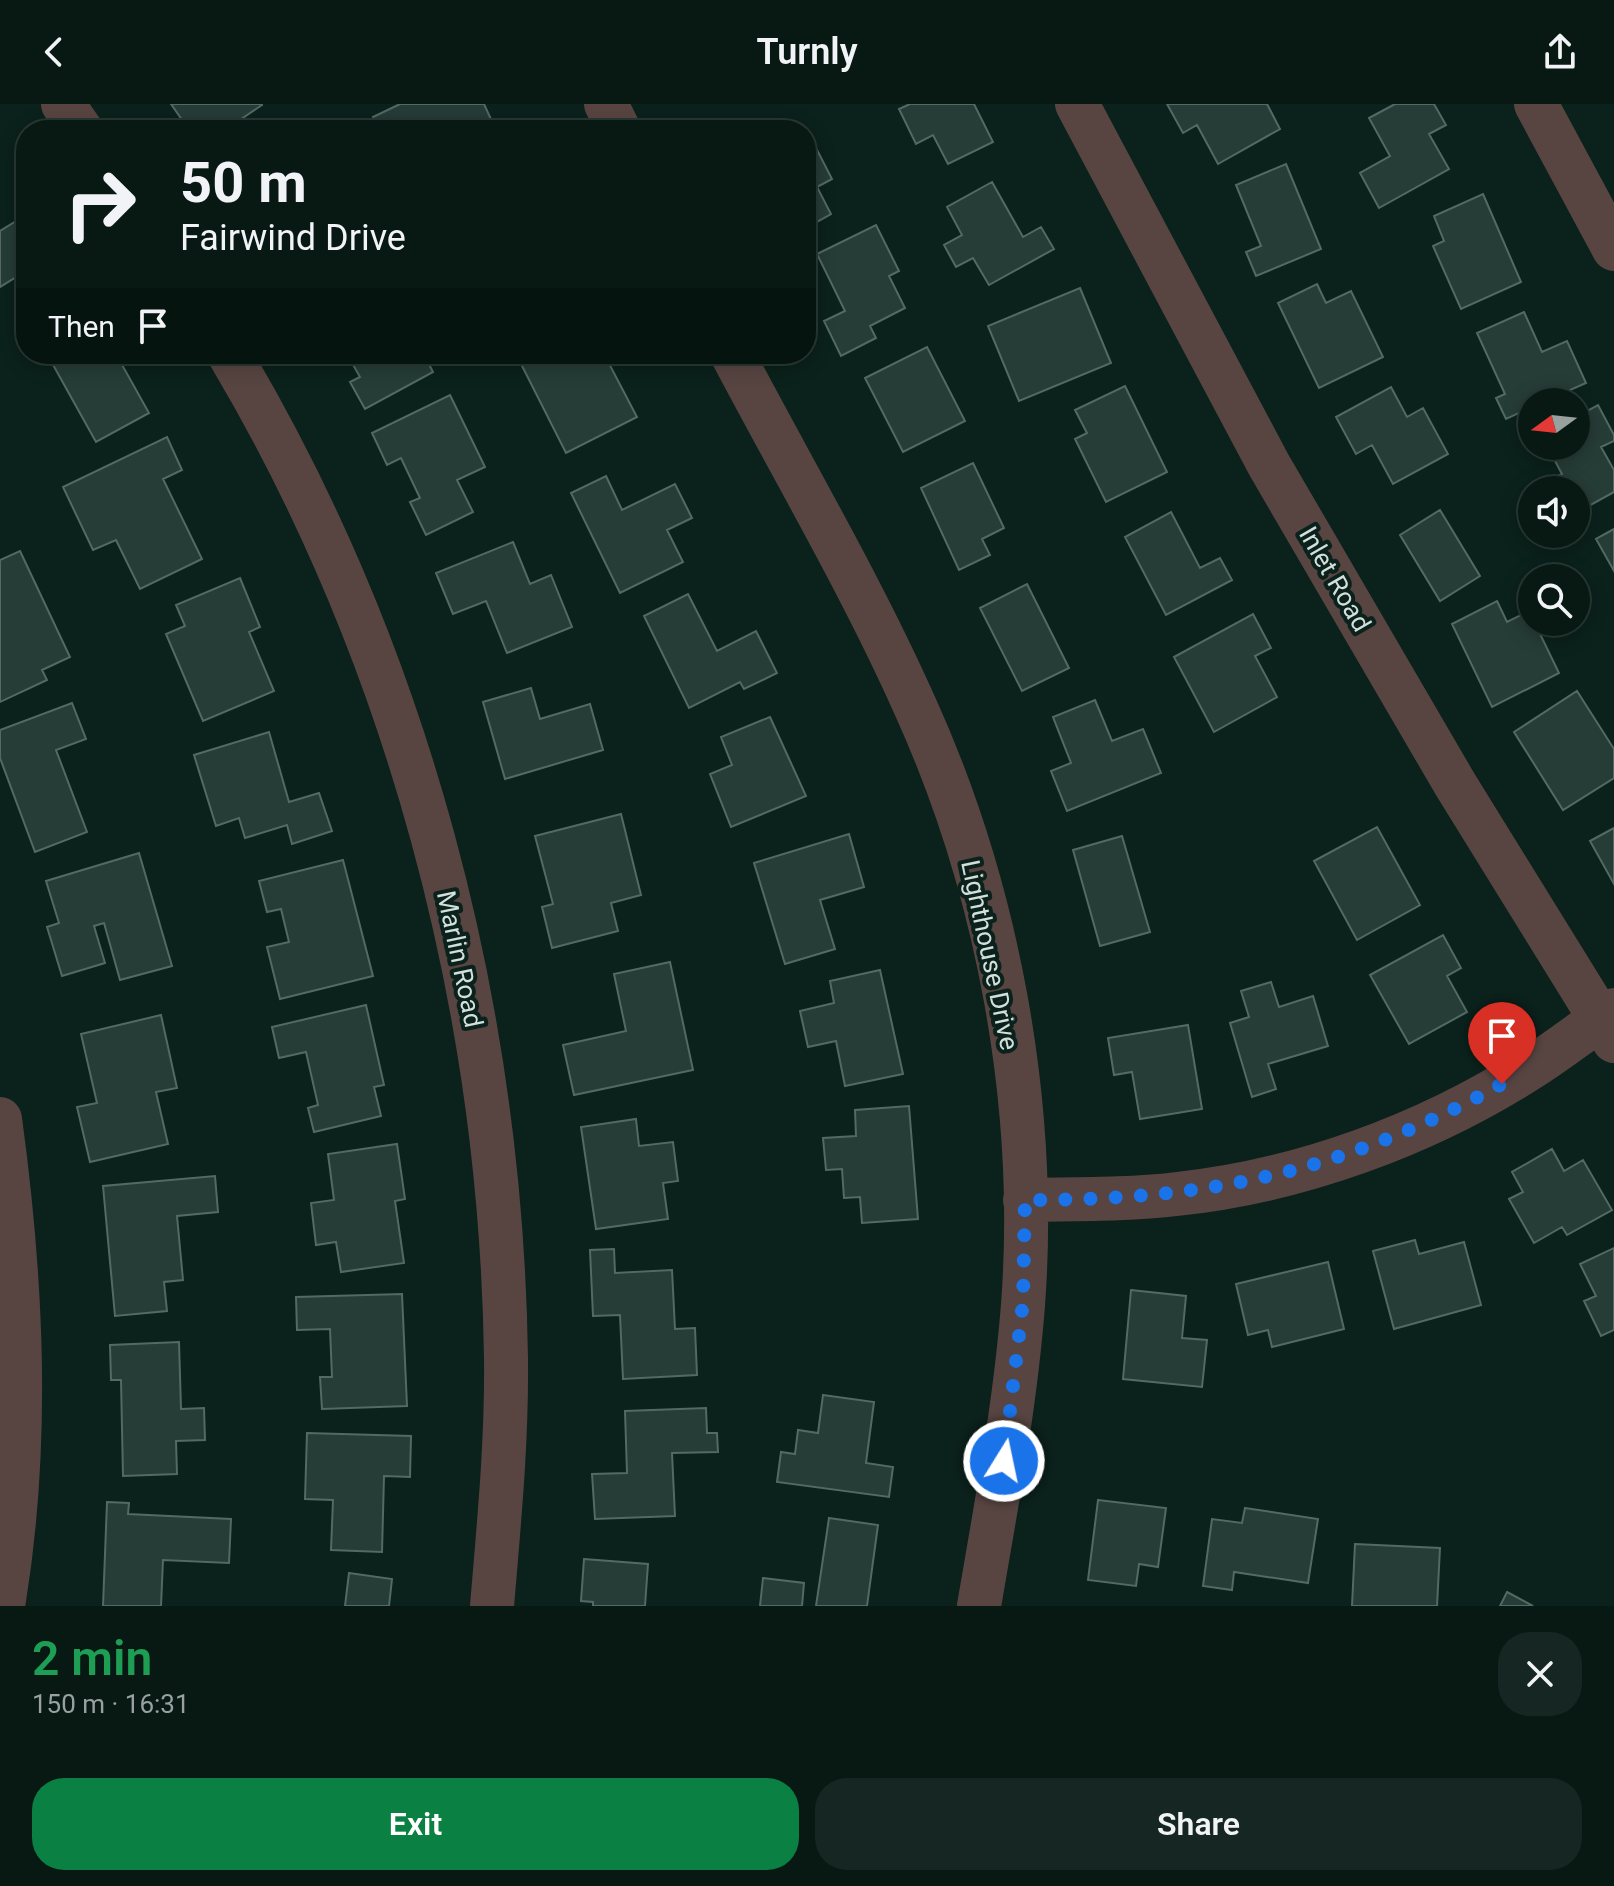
<!DOCTYPE html>
<html lang="en">
<head>
<meta charset="utf-8">
<style>
	:root { --surface:#081914; --page:#162622; --text:#f1f3f6; --muted:#98a0a0; --line:#293834; --accent:#0b8043 }
	body { margin:0; font-family:Roboto,sans-serif; background:var(--page); color:var(--text); height:100vh; display:flex; flex-direction:column; font-size:30px; white-space:nowrap }
	* { box-sizing:border-box; margin:0 }
	p { font-size:26px; color:var(--muted) }
	.icon { flex:none; width:44px; height:44px; fill:none; stroke:currentColor; stroke-width:2; stroke-linecap:round; stroke-linejoin:round }
	.map { position:relative; height:1502px; overflow:hidden }
	.side { display:flex; flex-direction:column; background:var(--surface); flex:1 }
	.side>* { flex:none }
	.hud { position:absolute; left:16px; top:16px; width:800px; height:244px; border-radius:32px; box-shadow:0 4px 20px #0003,0 0 0 2px var(--line); background:#081914; color:var(--text); overflow:hidden }
	.needle { width:52px; rotate:255deg }
	.buttons { position:absolute; left:1518px; top:284px; display:grid; gap:16px }
	.buttons a { display:grid; place-items:center; width:72px; height:72px; border-radius:50%; background:var(--surface); box-shadow:0 4px 20px #0003,0 0 0 2px var(--line); font-size:40px }
	.pin { position:absolute; display:grid; place-items:center; width:68px; height:68px; color:#fff; margin:-82px -34px; border-radius:50% 50% 50% 0; rotate:-45deg; box-shadow:0 0 8px #0007 }
	.pin .icon { rotate:45deg }
	.me { position:absolute; width:88px; margin:-44px; rotate:10deg; stroke-linejoin:round; filter:drop-shadow(0 0 6px #0008) }
	.turn { display:flex; align-items:center; gap:28px; height:168px; padding:0 32px; font-size:36px }
	.turn .icon { width:104px; height:104px; stroke-width:2.5 }
	.turn b { display:block; font-size:56px; line-height:68px }
	.then { display:flex; align-items:center; height:76px; padding:0 32px; background:#0003; gap:16px; font-size:30px }
	.round { display:grid; place-items:center; flex:none; width:84px; height:84px; border-radius:32px; background:var(--page) }
	.summary { display:flex; align-items:center; justify-content:space-between; height:136px; padding:0 32px }
	h1 { font-size:48px; font-weight:600; line-height:60px; color:#1e9e55 }
	.button { display:flex; gap:16px; margin-top:auto; padding:16px 32px }
	.button a { flex:1; height:92px; border-radius:32px; background:var(--accent); color:#fff; font-size:32px; font-weight:600; line-height:92px; text-align:center }
	.button a+a { background:var(--page); color:var(--text) }
	header { display:flex; justify-content:space-between; align-items:center; height:104px; padding:0 32px; background:var(--surface); font-size:36px; font-weight:600 }
	.map>svg:first-child { display:block }
</style>
</head>
<body>
<header><svg class="icon" aria-label="back" viewBox="0 0 24 24"><path d="M15 5l-7 7 7 7"/></svg>Turnly<svg class="icon" aria-label="share" viewBox="0 0 24 24"><path d="M12 15V3M7 8l5-5 5 5M5 13v7h14v-7"/></svg></header>
<div class="map">
<svg width="1614" height="1502" viewBox="0 0 1614 1502">
	<rect width="100%" height="100%" fill="#0b211b"/>
	<path fill="#263c36" stroke="#526a63" stroke-width="2" d="M 171,0 L 262,0 L 262,1 L 225,26 L 189,26 Z
		M 400,0 L 484,0 L 496,26 L 380,26 L 373,13 Z
		M 910,0 L 974,0 L 993,38 L 948,60 L 933,31 L 916,40 L 899,5 Z
		M 1167,0 L 1267,0 L 1280,25 L 1218,60 L 1197,21 L 1183,29 Z
		M 1395,0 L 1434,0 L 1446,21 L 1429,30 L 1449,65 L 1379,104 L 1360,69 L 1390,52 L 1369,14 Z
		M 814,40 L 832,75 L 817,83 L 831,110 L 806,124 L 806,44 Z
		M 1286,60 L 1321,145 L 1256,172 L 1246,148 L 1261,142 L 1236,81 Z
		M 992,78 L 1023,133 L 1041,123 L 1054,145 L 989,181 L 973,154 L 956,163 L 944,141 L 962,131 L 947,103 Z
		M 1483,90 L 1521,178 L 1461,205 L 1433,142 L 1444,137 L 1434,112 Z
		M 26,111 L 26,167 L 0,183 L 0,127 Z
		M 876,121 L 899,167 L 889,172 L 905,204 L 870,222 L 876,234 L 841,252 L 824,217 L 845,207 L 817,150 Z
		M 1317,180 L 1326,199 L 1351,187 L 1383,253 L 1319,284 L 1278,199 Z
		M 1080,184 L 1111,259 L 1019,297 L 988,222 Z
		M 1524,208 L 1542,248 L 1567,237 L 1586,279 L 1543,298 L 1532,298 L 1532,303 L 1506,315 L 1496,294 L 1505,290 L 1477,229 Z
		M 927,243 L 965,317 L 903,348 L 865,274 Z
		M 47,250 L 116,250 L 149,309 L 96,338 Z
		M 347,250 L 424,250 L 433,268 L 365,305 L 350,278 L 360,273 Z
		M 516,250 L 604,250 L 637,313 L 566,349 Z
		M 1125,282 L 1167,368 L 1106,398 L 1075,335 L 1087,329 L 1075,306 Z
		M 1391,283 L 1407,313 L 1423,304 L 1448,350 L 1393,380 L 1372,341 L 1356,350 L 1336,313 Z
		M 450,291 L 485,363 L 457,376 L 473,408 L 426,431 L 410,398 L 420,394 L 401,354 L 387,361 L 372,329 Z
		M 1598,301 L 1614,331 L 1614,337 L 1601,343 L 1614,366 L 1614,388 L 1576,409 L 1576,386 L 1552,386 L 1548,377 L 1562,370 L 1547,342 L 1576,342 L 1576,313 Z
		M 167,333 L 182,366 L 163,375 L 202,455 L 140,485 L 116,436 L 93,446 L 63,383 Z
		M 973,359 L 1004,424 L 982,435 L 990,451 L 959,466 L 921,384 Z
		M 606,372 L 622,406 L 675,380 L 692,414 L 667,426 L 683,458 L 620,489 L 571,389 Z
		M 1440,406 L 1480,472 L 1440,497 L 1400,431 Z
		M 1171,408 L 1200,464 L 1220,454 L 1232,476 L 1166,511 L 1125,433 Z
		M 1614,425 L 1614,467 L 1596,435 Z
		M 513,438 L 530,480 L 551,471 L 572,523 L 507,549 L 486,497 L 453,510 L 436,469 Z
		M 20,447 L 70,553 L 42,566 L 47,576 L 0,598 L 0,456 Z
		M 240,474 L 260,523 L 249,528 L 274,587 L 203,617 L 166,530 L 185,522 L 176,501 Z
		M 1027,480 L 1069,564 L 1022,587 L 980,504 Z
		M 688,490 L 717,547 L 756,527 L 777,569 L 744,585 L 740,578 L 689,604 L 644,512 Z
		M 1497,497 L 1507,518 L 1529,507 L 1559,569 L 1492,603 L 1452,520 Z
		M 1253,510 L 1271,544 L 1255,552 L 1277,593 L 1214,628 L 1174,553 Z
		M 531,584 L 540,615 L 590,600 L 603,646 L 505,675 L 483,598 Z
		M 1577,587 L 1614,645 L 1614,674 L 1563,706 L 1514,628 Z
		M 1095,596 L 1112,637 L 1143,625 L 1161,669 L 1067,707 L 1051,667 L 1071,659 L 1053,613 Z
		M 72,599 L 86,635 L 56,646 L 87,728 L 35,748 L 0,654 L 0,626 Z
		M 770,613 L 806,692 L 731,723 L 710,670 L 732,661 L 721,633 Z
		M 269,628 L 289,698 L 319,689 L 332,727 L 292,740 L 287,721 L 245,734 L 239,714 L 216,722 L 194,651 Z
		M 621,710 L 641,791 L 611,799 L 618,827 L 552,844 L 542,803 L 553,800 L 535,732 Z
		M 1377,723 L 1420,801 L 1357,836 L 1314,757 Z
		M 1614,724 L 1614,780 L 1590,737 Z
		M 849,730 L 864,783 L 820,796 L 835,845 L 785,860 L 754,759 Z
		M 1122,732 L 1150,828 L 1100,842 L 1073,746 Z
		M 139,749 L 172,862 L 120,876 L 104,819 L 94,822 L 105,859 L 62,872 L 47,823 L 59,819 L 46,777 Z
		M 343,756 L 373,872 L 280,895 L 267,843 L 289,838 L 281,805 L 267,808 L 259,777 Z
		M 1443,831 L 1461,864 L 1447,872 L 1467,908 L 1409,940 L 1370,871 Z
		M 670,858 L 693,966 L 574,991 L 563,941 L 626,927 L 614,870 Z
		M 880,866 L 903,970 L 845,982 L 836,937 L 808,943 L 800,907 L 834,899 L 830,877 Z
		M 1271,878 L 1279,903 L 1313,892 L 1328,942 L 1268,960 L 1276,985 L 1252,993 L 1230,919 L 1249,913 L 1241,887 Z
		M 366,901 L 384,981 L 374,983 L 381,1012 L 314,1028 L 308,1004 L 318,1001 L 306,948 L 279,954 L 272,923 Z
		M 161,911 L 177,984 L 156,988 L 168,1040 L 90,1058 L 77,1003 L 97,999 L 81,930 Z
		M 1188,921 L 1202,1005 L 1140,1015 L 1132,968 L 1114,971 L 1108,934 Z
		M 909,1002 L 918,1115 L 862,1119 L 860,1093 L 844,1094 L 842,1065 L 826,1066 L 823,1034 L 856,1032 L 855,1006 Z
		M 636,1015 L 639,1042 L 673,1038 L 678,1077 L 663,1079 L 668,1115 L 596,1125 L 581,1023 Z
		M 397,1040 L 405,1095 L 395,1097 L 404,1159 L 341,1168 L 336,1138 L 316,1141 L 311,1099 L 334,1096 L 328,1050 Z
		M 1552,1045 L 1564,1067 L 1583,1056 L 1612,1106 L 1567,1131 L 1562,1123 L 1534,1139 L 1509,1095 L 1523,1088 L 1512,1068 Z
		M 215,1072 L 218,1108 L 177,1112 L 183,1176 L 164,1178 L 167,1207 L 115,1212 L 103,1082 Z
		M 1415,1136 L 1419,1150 L 1464,1138 L 1481,1201 L 1394,1225 L 1373,1147 Z
		M 1614,1144 L 1614,1226 L 1601,1232 L 1584,1197 L 1596,1192 L 1580,1160 Z
		M 614,1145 L 615,1169 L 672,1166 L 675,1225 L 695,1224 L 697,1271 L 623,1275 L 620,1211 L 593,1212 L 590,1146 Z
		M 1328,1158 L 1344,1225 L 1272,1243 L 1268,1226 L 1248,1231 L 1236,1180 Z
		M 1131,1186 L 1186,1192 L 1182,1234 L 1207,1236 L 1202,1283 L 1123,1275 Z
		M 402,1190 L 407,1302 L 322,1305 L 320,1273 L 332,1273 L 330,1225 L 297,1226 L 296,1193 Z
		M 179,1238 L 181,1305 L 204,1304 L 205,1336 L 176,1337 L 177,1370 L 123,1372 L 121,1276 L 111,1276 L 110,1241 Z
		M 823,1291 L 874,1298 L 866,1359 L 893,1363 L 889,1393 L 777,1378 L 781,1348 L 795,1350 L 798,1326 L 818,1329 Z
		M 706,1304 L 707,1329 L 717,1329 L 718,1348 L 672,1349 L 675,1412 L 595,1415 L 592,1370 L 627,1369 L 625,1307 Z
		M 307,1329 L 411,1332 L 410,1373 L 384,1372 L 382,1448 L 331,1446 L 333,1396 L 305,1395 Z
		M 1098,1396 L 1166,1404 L 1158,1463 L 1139,1460 L 1136,1482 L 1088,1476 Z
		M 107,1398 L 129,1399 L 128,1410 L 231,1415 L 229,1459 L 163,1456 L 161,1502 L 103,1502 Z
		M 1245,1404 L 1318,1415 L 1308,1479 L 1234,1468 L 1232,1486 L 1203,1482 L 1212,1415 L 1242,1419 Z
		M 829,1414 L 878,1421 L 867,1502 L 816,1502 Z
		M 1355,1440 L 1440,1444 L 1437,1502 L 1352,1502 Z
		M 584,1455 L 648,1460 L 645,1502 L 593,1502 L 593,1498 L 581,1497 Z
		M 349,1469 L 392,1475 L 389,1502 L 345,1502 Z
		M 763,1474 L 804,1479 L 802,1502 L 760,1502 Z
		M 1507,1488 L 1533,1502 L 1500,1502 Z"/>
	<g fill="none" stroke-linecap="round" stroke-linejoin="round">
		<path stroke="#584542" stroke-width="44" d="M 63,0 L 81,26
			M 606,0 L 619,26
			M 1077,0 L 1269,361 L 1455,680 L 1614,937
			M 1536,0 L 1614,145
			M 229,250 C 408,551 501,904 506,1254 C 507,1337 499,1419 492,1502
			M 732,250 C 793,366 861,481 915,602 C 998,785 1038,1000 1023,1201 C 1015,1303 996,1402 979,1502
			M 0,1015 C 22,1177 30,1340 3,1502
			M 1025,1096 C 1076,1095 1126,1096 1177,1090 C 1300,1077 1425,1031 1529,965 C 1558,947 1585,925 1614,906"/>
	</g>
	<g fill="none" stroke-linecap="round" stroke-linejoin="round">
		<path stroke="#1a73e8" stroke-width="14" stroke-dasharray="0 25.2" d="M 1004,1357 L 1023,1198 L 1025,1096 C 1208,1096 1341,1069 1502,980"/>
	</g>
	<g text-anchor="middle" dominant-baseline="central" stroke-width="8" stroke-linejoin="round" paint-order="stroke">
		<g font-size="26" fill="#d2dfdb" stroke="#0b211b">
			<text transform="translate(1335 475) rotate(60)">Inlet Road</text>
			<text transform="translate(990 851) rotate(78)">Lighthouse Drive</text>
			<text transform="translate(460 855) rotate(78)">Marlin Road</text>
		</g>
	</g>
</svg>
<div class="buttons">
<a><svg class="needle" viewBox="-14 -14 28 28"><path d="M0-13l5 13h-10z" fill="#e53935"/><path d="M0 13l5-13h-10z" fill="#98a0a0"/></svg></a>
<a><svg class="icon" aria-label="sound" viewBox="0 0 24 24"><path d="M4 9h4l5-4v14l-5-4H4zM17 9q2 3 0 6"/></svg></a>
<a><svg class="icon" aria-label="search" viewBox="0 0 24 24"><circle cx="10" cy="10" r="6"/><path d="M15 15l6 6"/></svg></a>
</div>
<div class="pin" style="left:1502px;top:980px;background:#d93025"><svg class="icon" aria-label="arrive" viewBox="0 0 24 24"><path d="M6 21V4h12l-3 4 3 4H6"/></svg></div>
<svg class="me" style="left:1004px;top:1357px" viewBox="-20 -20 40 40"><circle r="17" fill="#1a73e8" stroke="#fff" stroke-width="3"/><path d="M0-11L8 9 0 5-8 9z" fill="#fff"/></svg>
<div class="hud">
<div class="turn"><svg class="icon" aria-label="right" viewBox="0 0 24 24"><path d="M7 20v-9h11M14 6l5 5-5 5"/></svg><div><b>50 m</b>Fairwind Drive</div></div>
<div class="then">Then<svg class="icon" aria-label="arrive" viewBox="0 0 24 24"><path d="M6 21V4h12l-3 4 3 4H6"/></svg></div>
</div>
</div>
<section class="side">
<div class="summary"><div><h1>2 min</h1><p>150 m · 16:31</p></div><a class="round"><svg class="icon" aria-label="close" viewBox="0 0 24 24"><path d="M6 6l12 12M18 6L6 18"/></svg></a></div>
<div class="button"><a>Exit</a><a>Share</a></div>
</section>
</body>
</html>
